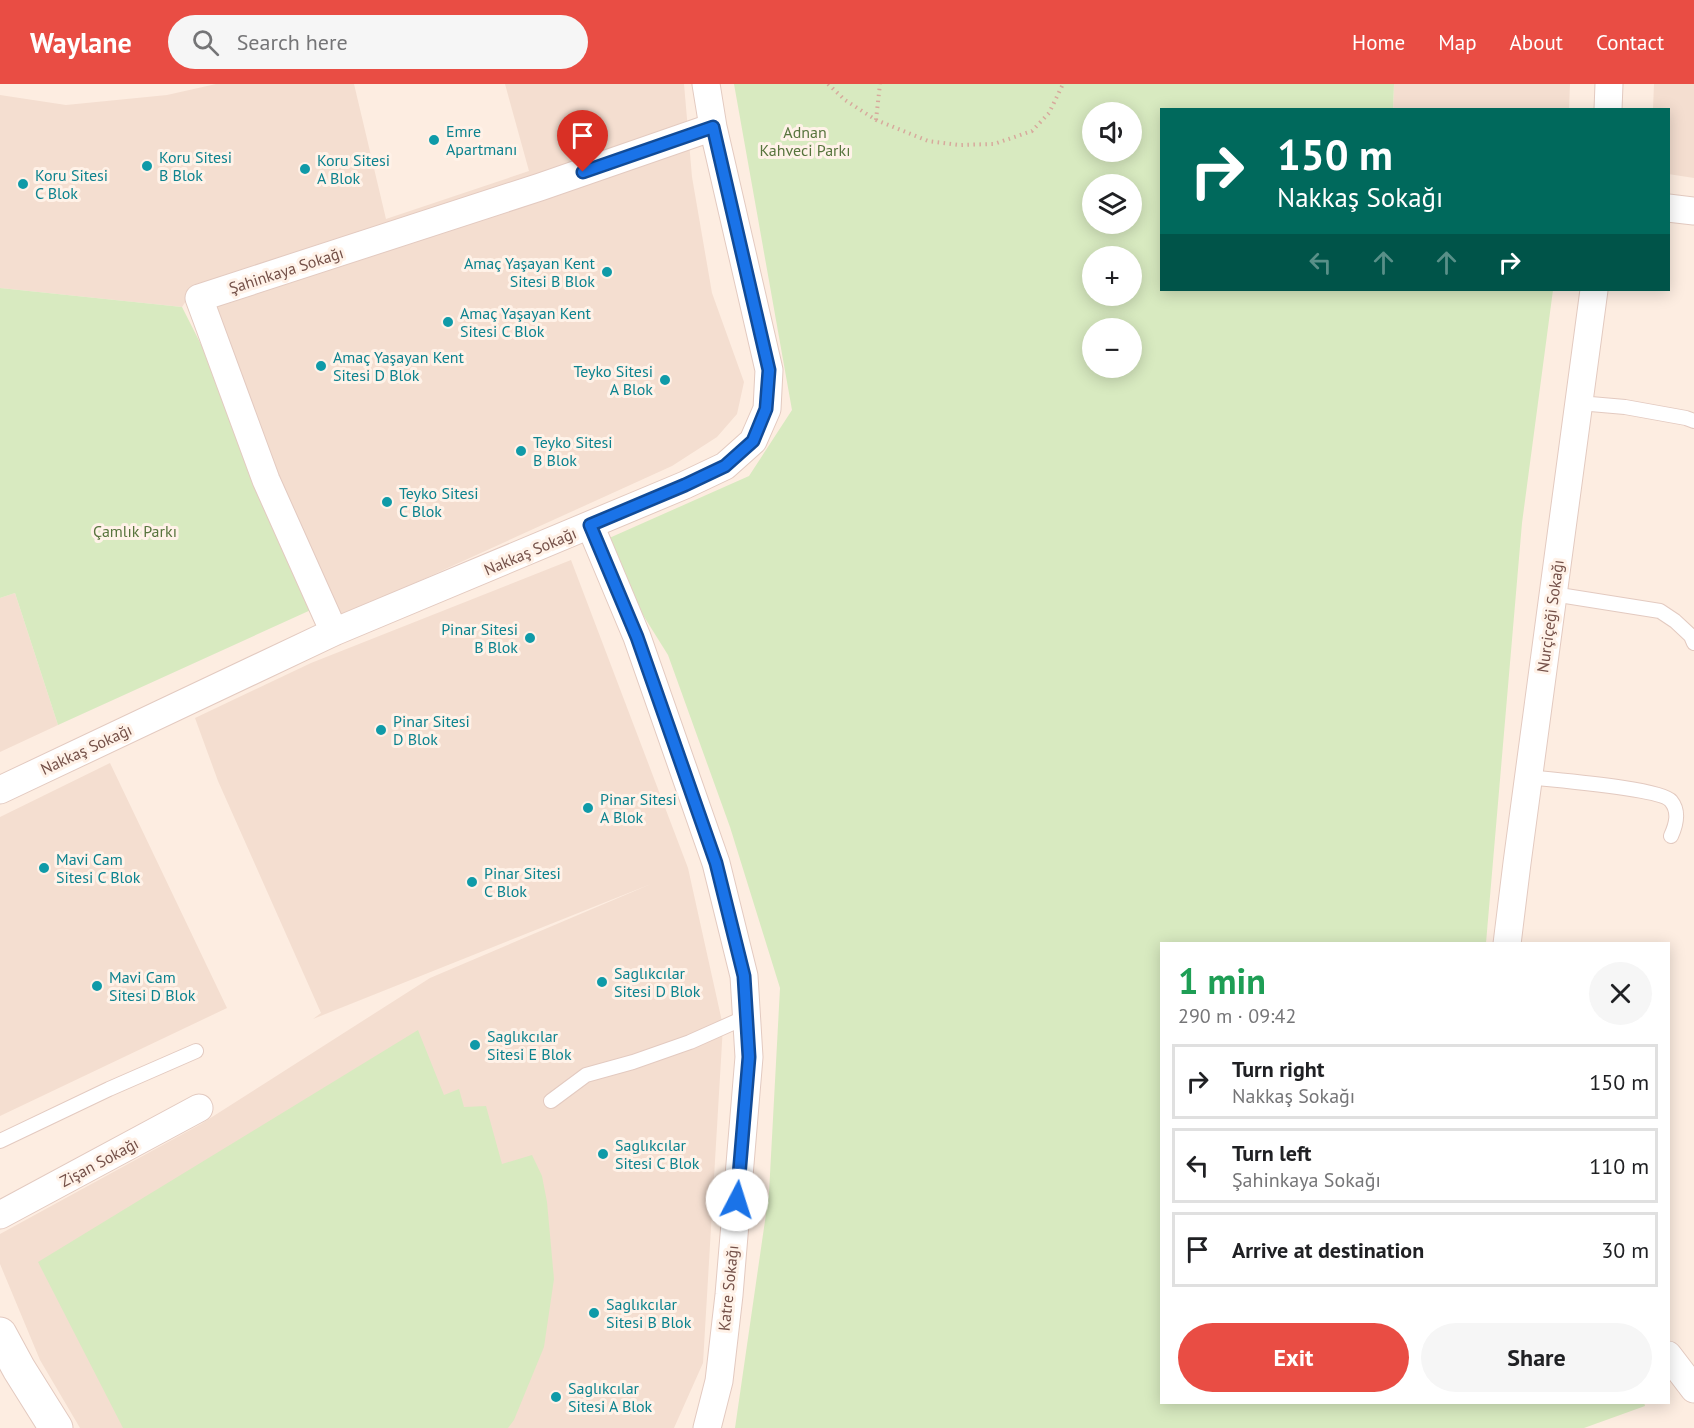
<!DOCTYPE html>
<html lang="en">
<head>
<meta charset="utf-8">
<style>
	:root { --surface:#fff; --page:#f6f6f6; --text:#202124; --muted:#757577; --line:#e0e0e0; --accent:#e94d44 }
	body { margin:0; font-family:"PT Sans",sans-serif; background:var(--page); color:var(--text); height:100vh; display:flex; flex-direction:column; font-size:22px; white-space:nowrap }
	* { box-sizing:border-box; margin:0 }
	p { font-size:20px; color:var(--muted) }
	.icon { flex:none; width:33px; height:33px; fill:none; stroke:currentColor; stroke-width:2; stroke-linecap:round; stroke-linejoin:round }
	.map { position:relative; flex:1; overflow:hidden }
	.side { position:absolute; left:1160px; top:858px; width:510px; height:462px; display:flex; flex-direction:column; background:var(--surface); border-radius:0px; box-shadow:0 3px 15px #0003 }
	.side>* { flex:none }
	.guide { position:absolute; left:1160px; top:24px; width:510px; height:183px; border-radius:0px; box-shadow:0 3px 15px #0003; background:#00695c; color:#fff; overflow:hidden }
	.controls { position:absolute; left:1082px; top:18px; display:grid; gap:12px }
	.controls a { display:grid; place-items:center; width:60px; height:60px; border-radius:50%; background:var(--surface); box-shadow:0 3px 15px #0003; font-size:30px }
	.pin { position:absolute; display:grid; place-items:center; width:51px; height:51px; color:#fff; margin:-62px -26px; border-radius:50% 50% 50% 0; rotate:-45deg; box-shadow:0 0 6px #0007 }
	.pin .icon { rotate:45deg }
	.me { position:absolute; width:66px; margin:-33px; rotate:5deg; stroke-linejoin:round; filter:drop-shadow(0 0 4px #0008) }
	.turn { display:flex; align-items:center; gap:21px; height:126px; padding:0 18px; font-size:27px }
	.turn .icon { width:78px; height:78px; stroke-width:2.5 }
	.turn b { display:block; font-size:42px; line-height:51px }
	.lanes { display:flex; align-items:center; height:57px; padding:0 18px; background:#0003; justify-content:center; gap:30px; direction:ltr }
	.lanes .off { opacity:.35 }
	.round { display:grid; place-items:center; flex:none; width:63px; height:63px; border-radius:32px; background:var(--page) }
	.summary { display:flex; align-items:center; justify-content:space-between; height:102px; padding:0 18px }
	h1 { font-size:36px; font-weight:700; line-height:45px; color:#1e9e55 }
	.primary-button { display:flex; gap:12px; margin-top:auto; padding:12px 18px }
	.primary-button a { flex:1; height:69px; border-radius:36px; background:var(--accent); color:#fff; font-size:24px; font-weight:700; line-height:69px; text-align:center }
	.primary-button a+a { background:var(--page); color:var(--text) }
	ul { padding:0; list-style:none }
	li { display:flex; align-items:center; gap:18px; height:75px; margin:0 12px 9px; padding:0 6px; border:3px solid var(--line); border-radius:0px }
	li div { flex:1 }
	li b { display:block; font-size:22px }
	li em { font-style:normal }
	header { display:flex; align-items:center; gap:36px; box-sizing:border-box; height:84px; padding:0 30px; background:var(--accent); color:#fff }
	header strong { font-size:28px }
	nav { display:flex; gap:33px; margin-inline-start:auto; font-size:21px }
	.search { width:420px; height:54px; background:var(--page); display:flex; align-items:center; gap:15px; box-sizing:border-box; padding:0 21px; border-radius:33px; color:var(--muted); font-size:22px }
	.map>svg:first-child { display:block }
</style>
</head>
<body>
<header>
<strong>Waylane</strong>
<div class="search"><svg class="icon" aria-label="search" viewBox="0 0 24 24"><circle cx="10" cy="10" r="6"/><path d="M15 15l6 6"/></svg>Search here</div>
<nav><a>Home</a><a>Map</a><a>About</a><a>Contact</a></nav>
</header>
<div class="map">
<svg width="1694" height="1344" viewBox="0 0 1694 1344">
	<rect width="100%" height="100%" fill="#fdede1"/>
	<path fill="#f4ded0" d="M 216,0 L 354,0 L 386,135 L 529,87 L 505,0 L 684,0 L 692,93 L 712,209 L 744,298 L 737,330 L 717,353 L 672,382 L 342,532 L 278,393 L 198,199 L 182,223 L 0,204 L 0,11 L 66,21 L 167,11 Z
		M 1394,0 L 1570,0 L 1569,25 L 1393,26 Z
		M 1654,0 L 1694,0 L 1694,94 L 1668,90 L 1668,26 L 1653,25 Z
		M 571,476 L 688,784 L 723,942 L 703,1279 L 674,1344 L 80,1344 L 40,1276 L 0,1180 L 0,1150 L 201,1040 L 430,894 L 651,800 L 313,935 L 321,929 L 218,697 L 195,634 L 311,579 Z
		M 15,509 L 58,641 L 0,668 L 0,514 Z
		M 110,679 L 227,924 L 0,1032 L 0,733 Z"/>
	<path fill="#d8eac0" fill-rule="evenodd" d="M 734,0 L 1394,0 L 1393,25 L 1161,26 L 1161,206 L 1553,206 L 1522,439 L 1486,859 L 1161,860 L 1161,1318 L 1644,1318 L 1645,1322 L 1584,1344 L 735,1344 L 769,1109 L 780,904 L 730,743 L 668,571 L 598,459 L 749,392 L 792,326 ZM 1092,28 L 1131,28 L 1131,68 L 1092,68 ZM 1092,100 L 1131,100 L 1131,140 L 1092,140 ZM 1092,172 L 1131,172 L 1131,212 L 1092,212 ZM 1092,244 L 1131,244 L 1131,284 L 1092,284 Z
		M 0,204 L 182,223 L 215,288 L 313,525 L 58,641 L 15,509 L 0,514 Z
		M 418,946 L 444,1011 L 459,1005 L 464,1023 L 486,1022 L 502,1080 L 532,1071 L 542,1092 L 547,1118 L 554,1195 L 544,1263 L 514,1336 L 508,1344 L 123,1344 L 38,1178 Z"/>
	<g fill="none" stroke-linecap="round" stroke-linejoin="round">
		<defs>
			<path id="service" d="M 1579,319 L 1625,323 L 1686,334 L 1694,337
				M 1553,510 L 1660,527 L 1675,537 L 1691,552 L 1694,559
				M 1528,693 C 1551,696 1660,704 1671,717 C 1680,728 1676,741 1671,752
				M 551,1017 L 586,991 L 633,978 L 690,958 L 746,933
				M 0,1057 L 109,1005 L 196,967"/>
			<path id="minor" d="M 1608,26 L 1609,0
				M 1668,124 L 1694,127
				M 590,441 L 637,553 L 716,779 L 744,892 L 749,973 L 729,1211 L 719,1297 L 707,1344
				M 334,548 L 266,396 L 199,214 L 540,103 L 713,43
				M 0,706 L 334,548 L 685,401 L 725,382 L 753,357 L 767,325 L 769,286 L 713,43 L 706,0
				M 1507,860 L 1517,779 L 1594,206
				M 0,1131 L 199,1024
				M 1668,1271 L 1694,1305"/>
			<path id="tertiary" d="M 0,1250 L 19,1285 L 56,1344"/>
		</defs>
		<use href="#service" stroke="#e3cac0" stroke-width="16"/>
		<use href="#minor" stroke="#e3cac0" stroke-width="29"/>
		<use href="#tertiary" stroke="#e3cac0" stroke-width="35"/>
		<path stroke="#d7a99c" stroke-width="4" stroke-dasharray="1.5 4.5" stroke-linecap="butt" d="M 828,0 L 845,16 L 876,36 L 928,57 L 959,61 L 994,60 L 1032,47 L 1049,29 L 1063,0
			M 876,36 L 880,0"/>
		<use href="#service" stroke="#fff" stroke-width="14"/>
		<use href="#minor" stroke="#fff" stroke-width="27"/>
		<use href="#tertiary" stroke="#fff" stroke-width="33"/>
	</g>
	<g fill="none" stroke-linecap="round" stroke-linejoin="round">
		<defs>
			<path id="route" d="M 583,88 L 713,43 L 769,286 L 766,325 L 753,357 L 725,382 L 685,401 L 590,441 L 637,553 L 716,779 L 744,892 L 749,973 L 737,1116"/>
		</defs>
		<use href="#route" stroke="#114b97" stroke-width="15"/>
		<use href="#route" stroke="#1a73e8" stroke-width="10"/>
	</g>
	<g fill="#0f9aa8" stroke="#fff2e8" stroke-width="2">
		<circle cx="434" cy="56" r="6"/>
		<circle cx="147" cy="82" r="6"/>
		<circle cx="305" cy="85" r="6"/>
		<circle cx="23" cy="100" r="6"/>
		<circle cx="607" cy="188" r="6"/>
		<circle cx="448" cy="238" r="6"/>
		<circle cx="321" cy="282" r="6"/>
		<circle cx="665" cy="296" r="6"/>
		<circle cx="521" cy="367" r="6"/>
		<circle cx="387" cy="418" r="6"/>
		<circle cx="530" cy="554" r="6"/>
		<circle cx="381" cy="646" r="6"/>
		<circle cx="588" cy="724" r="6"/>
		<circle cx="44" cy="784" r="6"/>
		<circle cx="472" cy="798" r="6"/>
		<circle cx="602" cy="898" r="6"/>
		<circle cx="97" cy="902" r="6"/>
		<circle cx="475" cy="961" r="6"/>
		<circle cx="603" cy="1070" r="6"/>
		<circle cx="594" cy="1229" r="6"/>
		<circle cx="556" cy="1313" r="6"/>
	</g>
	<g text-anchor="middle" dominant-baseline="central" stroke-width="6" stroke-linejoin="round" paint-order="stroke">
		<g font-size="16" fill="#0d838f" stroke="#fff2e8" text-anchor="start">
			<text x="446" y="47">Emre<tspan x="446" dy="18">Apartmanı</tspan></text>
			<text x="159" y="73">Koru Sitesi<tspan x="159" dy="18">B Blok</tspan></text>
			<text x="317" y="76">Koru Sitesi<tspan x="317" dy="18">A Blok</tspan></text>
			<text x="35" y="91">Koru Sitesi<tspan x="35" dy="18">C Blok</tspan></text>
			<text x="595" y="179" text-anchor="end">Amaç Yaşayan Kent<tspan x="595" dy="18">Sitesi B Blok</tspan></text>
			<text x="460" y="229">Amaç Yaşayan Kent<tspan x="460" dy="18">Sitesi C Blok</tspan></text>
			<text x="333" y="273">Amaç Yaşayan Kent<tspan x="333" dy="18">Sitesi D Blok</tspan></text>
			<text x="653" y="287" text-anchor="end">Teyko Sitesi<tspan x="653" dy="18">A Blok</tspan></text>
			<text x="533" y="358">Teyko Sitesi<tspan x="533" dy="18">B Blok</tspan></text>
			<text x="399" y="409">Teyko Sitesi<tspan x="399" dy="18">C Blok</tspan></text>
			<text x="518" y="545" text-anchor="end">Pinar Sitesi<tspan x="518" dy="18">B Blok</tspan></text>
			<text x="393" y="637">Pinar Sitesi<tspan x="393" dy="18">D Blok</tspan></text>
			<text x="600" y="715">Pinar Sitesi<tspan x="600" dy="18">A Blok</tspan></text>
			<text x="56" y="775">Mavi Cam<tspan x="56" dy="18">Sitesi C Blok</tspan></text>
			<text x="484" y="789">Pinar Sitesi<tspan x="484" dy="18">C Blok</tspan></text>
			<text x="614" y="889">Saglıkcılar<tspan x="614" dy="18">Sitesi D Blok</tspan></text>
			<text x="109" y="893">Mavi Cam<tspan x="109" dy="18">Sitesi D Blok</tspan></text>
			<text x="487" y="952">Saglıkcılar<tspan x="487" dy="18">Sitesi E Blok</tspan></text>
			<text x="615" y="1061">Saglıkcılar<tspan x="615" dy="18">Sitesi C Blok</tspan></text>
			<text x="606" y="1220">Saglıkcılar<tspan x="606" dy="18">Sitesi B Blok</tspan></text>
			<text x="568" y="1304">Saglıkcılar<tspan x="568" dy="18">Sitesi A Blok</tspan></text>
		</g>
		<g font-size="16" fill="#57743d" stroke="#fff2e8">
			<text x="805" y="48">Adnan<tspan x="805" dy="18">Kahveci Parkı</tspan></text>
			<text x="135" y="447">Çamlık Parkı</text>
		</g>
		<g font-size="16" fill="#745048" stroke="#fff2e8">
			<text transform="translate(286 186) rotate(-18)">Şahinkaya Sokağı</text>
			<text transform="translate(530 467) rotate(-23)">Nakkaş Sokağı</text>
			<text transform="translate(1550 532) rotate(-82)">Nurçiçeği Sokağı</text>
			<text transform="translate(86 665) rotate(-25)">Nakkaş Sokağı</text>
			<text transform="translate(99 1078) rotate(-28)">Zişan Sokağı</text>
			<text transform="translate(728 1204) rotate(-84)">Katre Sokağı</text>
		</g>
	</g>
</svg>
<div class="controls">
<a><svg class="icon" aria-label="sound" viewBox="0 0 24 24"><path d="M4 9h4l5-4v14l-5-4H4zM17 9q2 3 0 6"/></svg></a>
<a><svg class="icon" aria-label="layers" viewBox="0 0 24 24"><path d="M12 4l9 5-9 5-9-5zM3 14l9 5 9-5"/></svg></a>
<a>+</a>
<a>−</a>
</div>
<div class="pin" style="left:583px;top:88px;background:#d93025"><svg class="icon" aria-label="arrive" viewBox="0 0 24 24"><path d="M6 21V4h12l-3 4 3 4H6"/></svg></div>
<svg class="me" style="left:737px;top:1116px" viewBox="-20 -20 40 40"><circle r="19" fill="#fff"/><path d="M0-13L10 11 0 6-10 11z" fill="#1a73e8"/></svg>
<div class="guide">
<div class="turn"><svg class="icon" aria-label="right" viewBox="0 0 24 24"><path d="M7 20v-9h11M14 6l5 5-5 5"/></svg><div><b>150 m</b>Nakkaş Sokağı</div></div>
<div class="lanes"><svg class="icon off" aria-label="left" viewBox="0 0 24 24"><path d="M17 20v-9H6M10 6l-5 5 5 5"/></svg><svg class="icon off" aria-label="ahead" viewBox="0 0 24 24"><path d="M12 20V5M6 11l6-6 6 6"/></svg><svg class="icon off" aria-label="ahead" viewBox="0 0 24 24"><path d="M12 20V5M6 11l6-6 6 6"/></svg><svg class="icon" aria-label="right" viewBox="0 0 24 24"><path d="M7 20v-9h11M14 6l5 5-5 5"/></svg></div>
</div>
<section class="side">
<div class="summary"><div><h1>1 min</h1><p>290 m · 09:42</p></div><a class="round"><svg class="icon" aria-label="close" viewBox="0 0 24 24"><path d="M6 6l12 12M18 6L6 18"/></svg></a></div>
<ul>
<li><svg class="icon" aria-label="right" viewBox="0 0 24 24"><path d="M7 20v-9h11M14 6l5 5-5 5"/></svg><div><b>Turn right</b><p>Nakkaş Sokağı</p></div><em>150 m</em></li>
<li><svg class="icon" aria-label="left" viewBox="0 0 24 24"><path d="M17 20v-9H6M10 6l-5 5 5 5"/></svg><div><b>Turn left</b><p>Şahinkaya Sokağı</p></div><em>110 m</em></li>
<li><svg class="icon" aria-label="arrive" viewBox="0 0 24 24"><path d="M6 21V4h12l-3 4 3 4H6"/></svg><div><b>Arrive at destination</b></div><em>30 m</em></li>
</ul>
<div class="primary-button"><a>Exit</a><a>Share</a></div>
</section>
</div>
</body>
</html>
